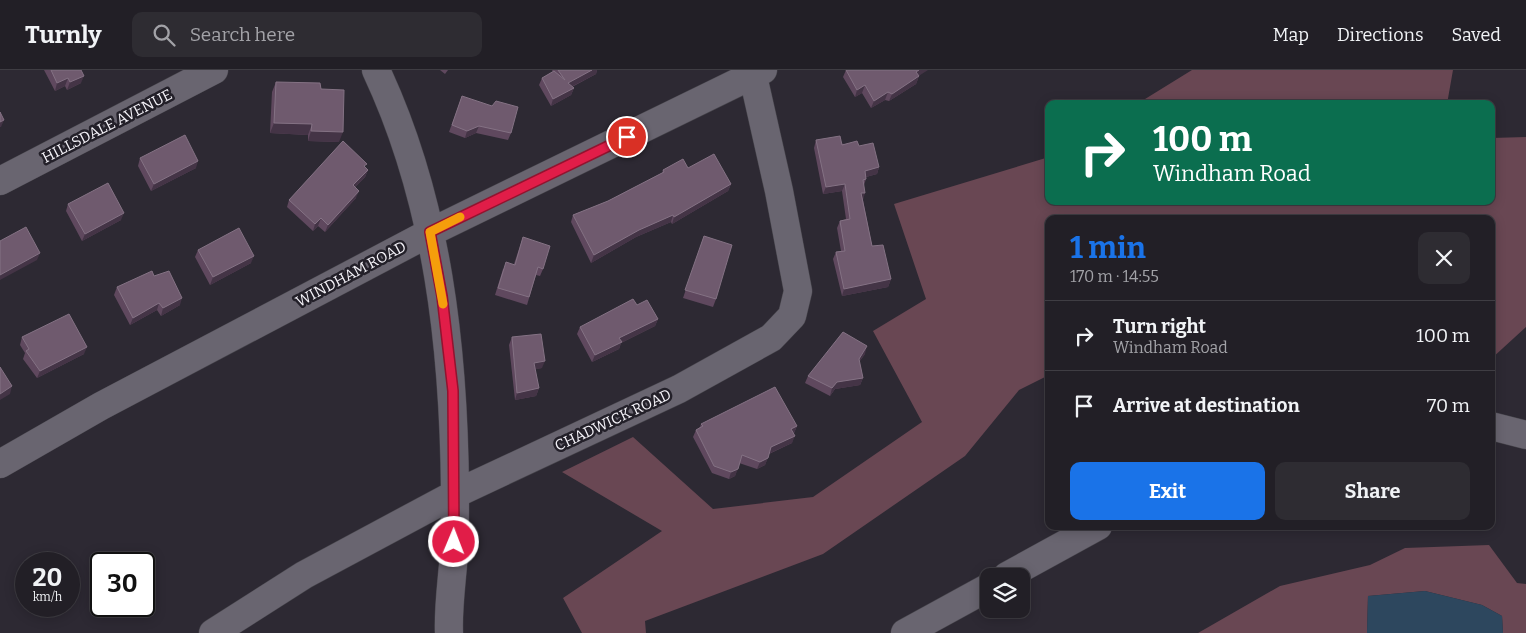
<!DOCTYPE html>
<html lang="en">
<head>
<meta charset="utf-8">
<style>
	:root { --surface:#221f26; --page:#2e2c32; --text:#f1f3f6; --muted:#a2a2a7; --line:#3f3d43; --accent:#1a73e8 }
	body { margin:0; font-family:Bitter,serif; background:var(--page); color:var(--text); height:100vh; display:flex; flex-direction:column; font-size:19px; white-space:nowrap }
	* { box-sizing:border-box; margin:0 }
	p { font-size:16px; color:var(--muted) }
	.icon { flex:none; width:28px; height:28px; fill:none; stroke:currentColor; stroke-width:2; stroke-linecap:round; stroke-linejoin:round }
	.map { position:relative; flex:1; overflow:hidden }
	.side { position:absolute; left:1045px; top:145px; width:450px; height:315px; display:flex; flex-direction:column; background:var(--surface); border-radius:10px; box-shadow:0 2px 12px #0003,0 0 0 1px var(--line) }
	.side>* { flex:none }
	.hud { position:absolute; left:1045px; top:30px; width:450px; height:105px; border-radius:10px; box-shadow:0 2px 12px #0003,0 0 0 1px var(--line); background:#0b6e4f; color:#fff; overflow:hidden }
	.controls { position:absolute; left:980px; top:498px; display:grid; gap:10px }
	.controls a { display:grid; place-items:center; width:50px; height:50px; border-radius:10px; background:var(--surface); box-shadow:0 2px 12px #0003,0 0 0 1px var(--line); font-size:25px }
	.speed { position:absolute; left:15px; top:482px; display:flex; gap:10px; font-size:25px; font-weight:700; text-align:center }
	.speed>* { display:grid; place-content:center; width:65px; height:65px; border-radius:50%; background:var(--surface); box-shadow:0 2px 12px #0003,0 0 0 1px var(--line); line-height:1 }
	.speed small { font-size:12px; font-weight:400 }
	.speed .limit { border:2px solid #111; border-radius:8px; background:#fff; color:#111 }
	.pin { position:absolute; display:grid; place-items:center; width:42px; height:42px; color:#fff; margin:-21px; border:2px solid #fff; border-radius:50%; box-shadow:0 1px 5px #0007 }
	.me { position:absolute; width:55px; margin:-28px; rotate:1deg; stroke-linejoin:round; filter:drop-shadow(0 0 4px #0008) }
	.turn { display:flex; align-items:center; gap:18px; height:105px; padding:0 25px; font-size:22px }
	.turn .icon { width:65px; height:65px; stroke-width:2.5 }
	.turn b { display:block; font-size:35px; line-height:42px }
	.round { display:grid; place-items:center; flex:none; width:52px; height:52px; border-radius:10px; background:var(--page) }
	.summary { display:flex; align-items:center; justify-content:space-between; height:85px; padding:0 25px }
	h1 { font-size:30px; font-weight:700; line-height:38px; color:var(--accent) }
	.cta { display:flex; gap:10px; margin-top:auto; padding:10px 25px }
	.cta a { flex:1; height:58px; border-radius:10px; background:var(--accent); color:#fff; font-size:20px; font-weight:700; line-height:58px; text-align:center }
	.cta a+a { background:var(--page); color:var(--text) }
	ul { padding:0; list-style:none }
	li { display:flex; align-items:center; gap:15px; height:70px; padding:0 25px; border-top:1px solid var(--line) }
	li div { flex:1 }
	li b { display:block; font-size:19px }
	li em { font-style:normal }
	header { display:flex; align-items:center; gap:30px; box-sizing:border-box; height:70px; padding:0 25px; background:var(--surface); border-bottom:1px solid var(--line) }
	header strong { font-size:24px }
	nav { display:flex; gap:28px; margin-inline-start:auto; font-size:18px }
	.search { width:350px; height:45px; background:var(--page); display:flex; align-items:center; gap:12px; box-sizing:border-box; padding:0 18px; border-radius:10px; color:var(--muted); font-size:19px }
	.map>svg:first-child { display:block }
</style>
</head>
<body>
<header>
<strong>Turnly</strong>
<div class="search"><svg class="icon" aria-label="search" viewBox="0 0 24 24"><circle cx="10" cy="10" r="6"/><path d="M15 15l6 6"/></svg>Search here</div>
<nav><a>Map</a><a>Directions</a><a>Saved</a></nav>
</header>
<div class="map">
<svg width="1526" height="563" viewBox="0 0 1526 563">
	<rect width="100%" height="100%" fill="#2d2933"/>
	<path fill="#694753" d="M 1192,0 L 1453,0 L 1447,34 L 1137,34 Z
		M 1526,67 L 1526,257 L 1491,289 L 1491,149 L 1049,149 L 1049,305 L 1019,320 L 965,386 L 823,484 L 645,551 L 646,563 L 582,563 L 563,528 L 662,461 L 562,402 L 633,367 L 713,439 L 813,427 L 922,352 L 873,261 L 926,229 L 894,134 L 1049,87 L 1049,131 L 1491,131 L 1491,68 Z
		M 1489,475 L 1517,513 L 1526,514 L 1526,563 L 1503,563 L 1502,546 L 1482,535 L 1425,521 L 1368,526 L 1367,563 L 1198,563 L 1280,516 L 1370,495 L 1405,478 Z"/>
	<path fill="#2d475e" d="M 1425,521 L 1482,535 L 1502,546 L 1503,563 L 1367,563 L 1368,526 Z"/>
	<g fill="none" stroke-linecap="round" stroke-linejoin="round">
		<defs>
			<path id="minor" d="M 376,0 C 438,132 454,279 455,423 C 455,447 455,471 453,495 C 451,518 448,541 449,563
				M 0,111 L 214,0
				M 1491,356 L 1526,365
				M 0,394 L 101,336 L 431,162 L 763,0
				M 1007,506 L 1098,456
				M 213,563 L 304,505 L 455,424 L 679,319 L 771,268 L 792,246 L 798,221 L 779,121 L 753,6
				M 905,563 L 989,517"/>
		</defs>
		<use href="#minor" stroke="#46444b" stroke-width="29"/>
		<use href="#minor" stroke="#696570" stroke-width="28"/>
	</g>
	<path fill="#5f485e" d="M 44,0 L 81,0 L 81,13 L 67,20 L 65,16 L 55,21 Z
		M 440,0 L 448,0 L 445,4 Z
		M 552,0 L 597,0 L 596,4 L 572,17 L 574,18 L 571,25 L 551,36 L 539,15 L 542,8 L 553,2 Z
		M 846,0 L 919,6 L 916,14 L 889,31 L 885,30 L 871,38 L 862,23 L 855,27 L 843,7 Z
		M 276,12 L 321,19 L 339,72 L 308,71 L 308,65 L 270,63 L 272,22 Z
		M 462,26 L 511,63 L 508,70 L 476,63 L 465,68 L 449,62 Z
		M 816,70 L 859,76 L 879,97 L 877,104 L 866,107 L 866,109 L 864,115 L 863,130 L 872,176 L 891,209 L 888,217 L 842,226 L 833,189 L 836,182 L 841,181 L 837,158 L 840,151 L 846,149 L 842,121 L 823,124 L 814,78 Z
		M 140,88 L 196,98 L 151,121 L 138,96 Z
		M 366,98 L 368,100 L 365,107 L 355,117 L 356,128 L 325,162 L 318,156 L 313,161 L 287,137 L 289,130 Z
		M 688,98 L 731,114 L 728,121 L 672,154 L 671,152 L 636,167 L 591,193 L 571,152 L 573,145 L 608,131 L 662,103 L 663,100 Z
		M 68,134 L 121,150 L 82,171 L 66,141 Z
		M 704,166 L 716,229 L 713,237 L 683,228 Z
		M 523,167 L 543,199 L 540,206 L 536,205 L 527,235 L 495,225 L 503,199 L 514,194 Z
		M 198,180 L 251,193 L 210,215 L 195,187 Z
		M 154,206 L 180,235 L 161,246 L 157,240 L 130,255 L 114,225 L 117,217 Z
		M 658,249 L 655,256 L 621,273 L 619,279 L 592,292 L 577,264 L 580,257 Z
		M 22,267 L 84,284 L 37,308 L 23,289 L 25,283 L 20,275 Z
		M 512,267 L 542,298 L 535,299 L 539,318 L 536,326 L 515,330 L 509,275 Z
		M 865,284 L 859,292 L 863,308 L 860,315 L 835,319 L 830,326 L 805,313 L 808,306 Z
		M 701,354 L 797,356 L 794,363 L 792,373 L 769,384 L 765,395 L 757,399 L 739,393 L 735,406 L 729,409 L 712,403 L 693,367 L 696,360 L 700,357 Z"/>
	<path fill="#443446" d="M 592,0 L 597,0 L 596,4 L 565,20 L 568,13 Z
		M 919,0 L 928,0 L 914,9 L 916,2 Z
		M 84,6 L 81,13 L 67,20 L 70,12 Z
		M 919,6 L 916,14 L 889,31 L 892,24 Z
		M 68,8 L 65,16 L 55,21 L 57,13 Z
		M 865,15 L 862,23 L 855,27 L 857,20 Z
		M 574,18 L 571,25 L 551,36 L 553,29 Z
		M 888,22 L 885,30 L 871,38 L 874,31 Z
		M 4,50 L 1,57 L 0,57 L 0,52 Z
		M 274,53 L 312,54 L 308,65 L 270,63 Z
		M 479,56 L 476,63 L 465,68 L 467,61 Z
		M 311,61 L 343,62 L 339,72 L 308,71 Z
		M 198,91 L 196,98 L 151,121 L 154,114 Z
		M 879,97 L 877,104 L 862,108 L 865,101 Z
		M 368,100 L 365,107 L 350,122 L 353,115 Z
		M 731,114 L 728,121 L 672,154 L 674,147 Z
		M 845,114 L 842,121 L 823,124 L 826,117 Z
		M 359,121 L 356,128 L 325,162 L 328,155 Z
		M 861,123 L 865,123 L 863,130 Z
		M 124,143 L 121,150 L 82,171 L 85,164 Z
		M 673,145 L 671,152 L 636,167 L 591,193 L 594,185 L 639,160 Z
		M 321,148 L 318,156 L 313,161 L 315,154 Z
		M 40,183 L 37,190 L 0,210 L 0,205 Z
		M 254,186 L 251,193 L 210,215 L 213,207 Z
		M 891,209 L 888,217 L 842,226 L 844,219 Z
		M 182,228 L 180,235 L 161,246 L 163,238 Z
		M 159,233 L 157,240 L 130,255 L 133,248 Z
		M 658,249 L 655,256 L 621,273 L 619,279 L 592,292 L 595,285 L 619,268 Z
		M 867,276 L 865,284 L 856,296 L 859,289 Z
		M 87,277 L 84,284 L 37,308 L 40,301 Z
		M 545,291 L 542,298 L 531,300 L 534,293 Z
		M 863,308 L 860,315 L 835,319 L 830,326 L 832,318 L 837,312 Z
		M 12,316 L 10,324 L 0,330 L 0,324 Z
		M 539,318 L 536,326 L 515,330 L 517,323 Z
		M 797,356 L 794,363 L 789,366 L 791,359 Z
		M 795,366 L 792,373 L 768,384 L 771,377 Z
		M 768,388 L 765,395 L 757,399 L 760,392 Z
		M 738,399 L 735,406 L 729,409 L 731,402 Z"/>
	<path fill="#6f5a6e" stroke="#847284" d="M 51,0 L 81,0 L 84,6 L 70,12 L 68,8 L 57,13 Z
		M 558,0 L 592,0 L 568,13 L 574,18 L 553,29 L 542,8 L 554,1 L 565,10 Z
		M 846,0 L 919,0 L 916,2 L 919,6 L 892,24 L 888,22 L 874,31 L 865,15 L 857,20 Z
		M 276,12 L 320,13 L 321,19 L 344,20 L 343,62 L 311,61 L 312,54 L 274,53 Z
		M 462,26 L 492,36 L 496,31 L 518,37 L 511,63 L 479,56 L 467,61 L 452,55 Z
		M 0,42 L 4,50 L 0,52 Z
		M 185,65 L 198,91 L 154,114 L 140,88 Z
		M 840,66 L 842,75 L 857,71 L 859,76 L 873,73 L 879,97 L 865,101 L 866,109 L 863,110 L 865,123 L 861,123 L 872,176 L 883,175 L 891,209 L 844,219 L 836,182 L 845,181 L 840,151 L 850,149 L 845,114 L 826,117 L 816,70 Z
		M 343,71 L 367,94 L 364,96 L 368,100 L 353,115 L 359,121 L 328,155 L 321,148 L 315,154 L 289,130 Z
		M 714,84 L 731,114 L 674,147 L 673,145 L 639,160 L 594,185 L 573,145 L 608,131 L 664,102 L 663,100 L 683,89 L 688,98 Z
		M 108,113 L 124,143 L 85,164 L 68,134 Z
		M 26,157 L 40,183 L 0,205 L 0,171 Z
		M 239,158 L 254,186 L 213,207 L 198,180 Z
		M 704,166 L 732,175 L 716,229 L 685,220 Z
		M 523,167 L 550,176 L 543,199 L 538,197 L 529,227 L 498,218 L 506,192 L 515,195 Z
		M 152,201 L 154,206 L 169,201 L 182,228 L 163,238 L 159,233 L 133,248 L 117,217 Z
		M 633,229 L 637,235 L 647,230 L 658,249 L 619,268 L 622,272 L 595,285 L 580,257 Z
		M 69,244 L 87,277 L 40,301 L 26,281 L 29,279 L 22,267 Z
		M 843,262 L 867,276 L 859,289 L 863,308 L 837,312 L 832,318 L 808,306 Z
		M 541,264 L 545,291 L 534,293 L 539,318 L 517,323 L 512,267 Z
		M 0,297 L 12,316 L 0,324 Z
		M 775,317 L 797,356 L 791,359 L 795,366 L 771,377 L 768,388 L 760,392 L 742,385 L 738,399 L 731,402 L 714,396 L 696,360 L 703,356 L 701,354 Z"/>
	<g fill="none" stroke-linecap="round" stroke-linejoin="round">
		<defs>
			<path id="route" d="M 454,472 L 453,321 L 442,226 L 430,162 L 627,67"/>
		</defs>
		<use href="#route" stroke="#92132f" stroke-width="12"/>
		<use href="#route" stroke="#e11d48" stroke-width="9"/>
		<path stroke="#f59e0b" stroke-width="9" d="M 443,234 L 430,162 L 460,147"/>
	</g>
	<g text-anchor="middle" dominant-baseline="central" stroke-width="5" stroke-linejoin="round" paint-order="stroke">
		<g font-size="15" fill="#f5f3f9" stroke="#232029">
			<text transform="translate(107 56) rotate(-27)">HILLSDALE AVENUE</text>
			<text transform="translate(351 204) rotate(-28)">WINDHAM ROAD</text>
			<text transform="translate(613 350) rotate(-25)">CHADWICK ROAD</text>
		</g>
	</g>
</svg>
<div class="controls">
<a><svg class="icon" aria-label="layers" viewBox="0 0 24 24"><path d="M12 4l9 5-9 5-9-5zM3 14l9 5 9-5"/></svg></a>
</div>
<div class="speed"><div>20<small>km/h</small></div><div class="limit">30</div></div>
<div class="pin" style="left:627px;top:67px;background:#d93025"><svg class="icon" aria-label="arrive" viewBox="0 0 24 24"><path d="M6 21V4h12l-3 4 3 4H6"/></svg></div>
<svg class="me" style="left:454px;top:472px" viewBox="-20 -20 40 40"><circle r="17" fill="#e11d48" stroke="#fff" stroke-width="3"/><path d="M0-11L8 9 0 5-8 9z" fill="#fff"/></svg>
<div class="hud">
<div class="turn"><svg class="icon" aria-label="right" viewBox="0 0 24 24"><path d="M7 20v-9h11M14 6l5 5-5 5"/></svg><div><b>100 m</b>Windham Road</div></div>
</div>
<section class="side">
<div class="summary"><div><h1>1 min</h1><p>170 m · 14:55</p></div><a class="round"><svg class="icon" aria-label="close" viewBox="0 0 24 24"><path d="M6 6l12 12M18 6L6 18"/></svg></a></div>
<ul>
<li><svg class="icon" aria-label="right" viewBox="0 0 24 24"><path d="M7 20v-9h11M14 6l5 5-5 5"/></svg><div><b>Turn right</b><p>Windham Road</p></div><em>100 m</em></li>
<li><svg class="icon" aria-label="arrive" viewBox="0 0 24 24"><path d="M6 21V4h12l-3 4 3 4H6"/></svg><div><b>Arrive at destination</b></div><em>70 m</em></li>
</ul>
<div class="cta"><a>Exit</a><a>Share</a></div>
</section>
</div>
</body>
</html>
